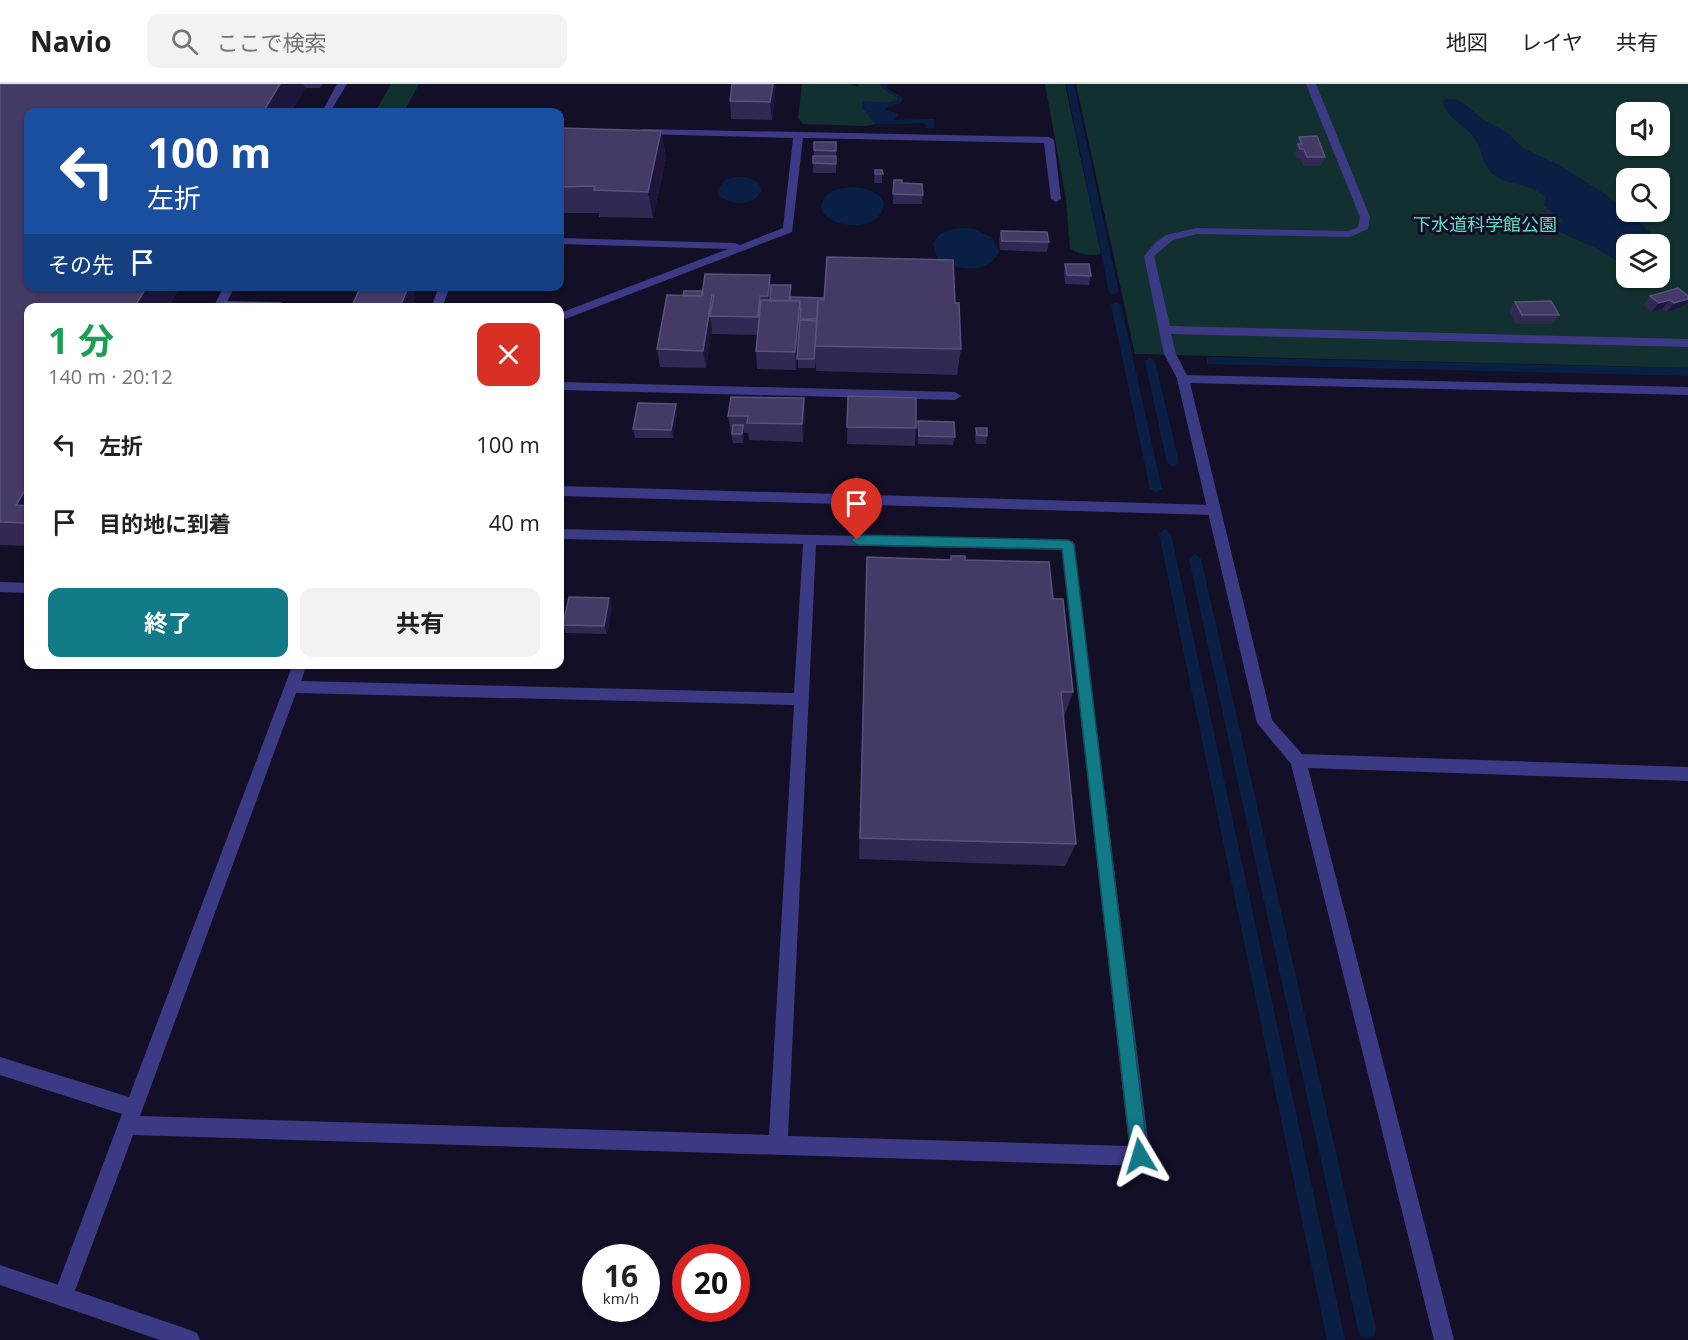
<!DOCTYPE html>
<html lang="ja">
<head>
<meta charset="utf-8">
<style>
	:root { --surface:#fff; --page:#f2f2f2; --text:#202124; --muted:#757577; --line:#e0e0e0; --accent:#127987 }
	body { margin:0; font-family:"Open Sans","Noto Sans JP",sans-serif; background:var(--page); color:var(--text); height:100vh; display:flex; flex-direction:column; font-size:22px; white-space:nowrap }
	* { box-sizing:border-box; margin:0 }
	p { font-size:20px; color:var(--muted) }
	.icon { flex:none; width:33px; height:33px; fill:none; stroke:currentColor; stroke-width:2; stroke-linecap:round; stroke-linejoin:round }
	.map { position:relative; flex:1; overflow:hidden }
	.details { position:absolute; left:24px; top:219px; width:540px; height:366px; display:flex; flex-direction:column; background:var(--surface); border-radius:12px; box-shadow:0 2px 4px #0004 }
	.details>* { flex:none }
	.top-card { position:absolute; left:24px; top:24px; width:540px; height:183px; border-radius:12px; box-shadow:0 2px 4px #0004; background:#1a4fa0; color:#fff; overflow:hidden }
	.buttons { position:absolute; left:1616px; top:18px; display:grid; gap:12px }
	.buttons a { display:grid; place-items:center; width:54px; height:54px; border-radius:12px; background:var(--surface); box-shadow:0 2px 4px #0004; font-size:30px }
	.speed { position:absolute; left:582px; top:1160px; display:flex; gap:12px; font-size:30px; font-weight:700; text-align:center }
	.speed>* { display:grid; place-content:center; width:78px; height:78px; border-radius:50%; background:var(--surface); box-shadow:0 2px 4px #0004; line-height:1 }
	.speed small { font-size:15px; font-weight:400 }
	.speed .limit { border:9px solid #d22; background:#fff; color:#111 }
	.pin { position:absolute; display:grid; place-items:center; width:51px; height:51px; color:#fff; margin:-62px -26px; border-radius:50% 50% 50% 0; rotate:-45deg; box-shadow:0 0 6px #0007 }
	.pin .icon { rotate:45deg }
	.me { position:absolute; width:66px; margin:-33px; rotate:353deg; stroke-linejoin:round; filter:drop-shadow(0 0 4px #0008) }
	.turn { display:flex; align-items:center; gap:21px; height:126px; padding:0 24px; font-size:27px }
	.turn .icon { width:78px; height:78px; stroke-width:2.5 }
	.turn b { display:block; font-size:42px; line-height:51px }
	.then { display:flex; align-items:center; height:57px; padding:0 24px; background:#0003; gap:12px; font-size:22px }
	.round { display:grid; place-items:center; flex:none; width:63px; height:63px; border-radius:12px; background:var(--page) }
	.headline { display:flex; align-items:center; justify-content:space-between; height:102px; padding:0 24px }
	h1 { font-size:36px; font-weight:700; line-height:45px; color:#1e9e55 }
	.cta { display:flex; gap:12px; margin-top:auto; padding:12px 24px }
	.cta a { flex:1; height:69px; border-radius:12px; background:var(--accent); color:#fff; font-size:24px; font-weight:700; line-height:69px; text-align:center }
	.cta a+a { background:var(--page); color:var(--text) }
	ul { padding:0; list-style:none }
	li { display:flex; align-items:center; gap:18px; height:78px; padding:0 24px }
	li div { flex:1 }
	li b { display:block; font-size:22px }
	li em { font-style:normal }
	header { display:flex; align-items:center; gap:36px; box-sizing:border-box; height:84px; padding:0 30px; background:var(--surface); border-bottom:2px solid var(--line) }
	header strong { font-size:28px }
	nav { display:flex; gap:33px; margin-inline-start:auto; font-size:21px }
	.search { width:420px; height:54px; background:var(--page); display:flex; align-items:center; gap:15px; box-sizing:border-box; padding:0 21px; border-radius:12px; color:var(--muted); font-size:22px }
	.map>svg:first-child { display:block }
</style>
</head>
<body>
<header>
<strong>Navio</strong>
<div class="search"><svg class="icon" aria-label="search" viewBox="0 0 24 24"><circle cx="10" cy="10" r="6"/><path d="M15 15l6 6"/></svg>ここで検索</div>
<nav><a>地図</a><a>レイヤ</a><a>共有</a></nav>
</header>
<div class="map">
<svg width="1688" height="1256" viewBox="0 0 1688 1256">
	<rect width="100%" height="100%" fill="#130f26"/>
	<path fill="#12302f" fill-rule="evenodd" d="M 391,0 L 419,0 L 404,28 L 375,28 Z
		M 802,0 L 850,0 L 858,3 L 859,1 L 857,0 L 880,0 L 884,5 L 897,13 L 897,17 L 862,23 L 876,40 L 866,42 L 803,40 L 798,34 Z
		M 1045,0 L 1065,0 L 1101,170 C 1090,172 1078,171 1070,164 L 1066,116 Z
		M 1076,0 L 1688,0 L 1688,284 L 1135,270 ZM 1626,28 L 1659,28 L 1659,62 L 1626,62 ZM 1626,94 L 1659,94 L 1659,128 L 1626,128 ZM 1626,160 L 1659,160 L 1659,194 L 1626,194 Z"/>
	<path fill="#0a1f44" d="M 880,0 L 887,0 L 887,4 L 903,14 L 901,19 L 885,25 L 899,30 L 894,36 L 934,35 L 934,44 L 926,44 L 925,39 C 915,39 880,42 875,39 C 869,35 867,27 862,23 L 863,17 L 891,19 L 897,16 L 897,13 L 884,5 Z
		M 1447,15 L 1455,15 L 1462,18 L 1484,36 L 1506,48 L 1523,64 L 1561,82 L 1605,110 L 1643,141 L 1668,167 L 1659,167 L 1659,160 L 1626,160 L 1626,192 C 1621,186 1622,181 1615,176 C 1596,161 1571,156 1550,142 L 1564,137 L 1544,122 L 1545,113 C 1528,97 1511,103 1494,91 C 1482,82 1483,67 1475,55 C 1467,42 1444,33 1443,17 Z
		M 736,93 C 747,93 758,94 762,106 C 754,123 732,122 718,111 L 717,106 L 726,95 Z
		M 853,103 C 866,104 877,107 884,118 C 883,156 808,141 823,116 C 829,105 842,104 853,103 Z
		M 964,144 L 975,145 L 993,154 L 999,168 C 988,192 955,186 937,174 L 933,160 C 939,147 950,145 964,144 Z"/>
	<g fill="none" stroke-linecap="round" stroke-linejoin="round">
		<path fill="#0a1f44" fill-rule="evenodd" d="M 1066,0 L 1074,0 L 1119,208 L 1114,211 L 1109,208 Z
			M 1116,218 L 1121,221 L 1162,405 L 1156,409 L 1150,405 L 1111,221 Z
			M 1150,273 L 1155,277 L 1179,379 L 1173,383 L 1167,379 L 1145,277 Z
			M 1211,273 L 1688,284 L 1688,292 L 1207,280 L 1207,274 Z
			M 1165,445 L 1171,450 L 1345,1256 L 1327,1256 L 1159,450 Z
			M 1195,470 L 1201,475 L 1376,1245 L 1374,1252 L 1367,1254 L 1360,1252 L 1358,1245 L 1189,475 Z"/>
		<path fill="#3d3a85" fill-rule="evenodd" d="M 337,0 L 347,0 L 330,28 L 322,28 Z
			M 1306,0 L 1316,0 L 1370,133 L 1368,145 L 1350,153 L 1197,150 L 1173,156 L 1154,172 L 1170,242 L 1688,255 L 1688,263 L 1171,250 L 1176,270 L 1189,295 L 1183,299 L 1179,298 L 1164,270 L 1144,172 L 1156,158 L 1166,151 L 1197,144 L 1349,147 L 1358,143 L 1360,133 Z
			M 643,45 L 1049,53 L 1054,56 L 1061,115 L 1056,118 L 1051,115 L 1044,59 L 803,54 L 792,148 L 560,237 L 560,229 L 728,165 L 560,160 L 560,154 L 735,159 L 740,161 L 783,144 L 793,54 L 640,50 L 640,46 Z
			M 224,202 L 235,202 L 224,224 L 213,224 Z
			M 439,202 L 450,202 L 442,224 L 431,224 Z
			M 560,298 L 955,308 L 961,312 L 955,316 L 560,306 Z
			M 560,402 L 1214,421 L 1221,426 L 1214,431 L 560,412 Z
			M 560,445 L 1073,457 L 1150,1072 L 1147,1079 L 1140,1082 L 133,1051 L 70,1220 L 63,1223 L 56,1220 L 53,1213 L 122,1030 L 0,991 L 0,973 L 129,1013 L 293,580 L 307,580 L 301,597 L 794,609 L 803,460 L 560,455 ZM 816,461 L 1062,466 L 1129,1062 L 788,1052 ZM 296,609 L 794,621 L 769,1051 L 140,1032 Z
			M 0,498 L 28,499 L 28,509 L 0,508 Z"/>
		<path fill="#3d3a85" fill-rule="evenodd" d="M 1183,291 L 1688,303 L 1688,311 L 1190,299 L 1272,636 L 1302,670 L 1688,683 L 1688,697 L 1308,684 L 1454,1256 L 1434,1256 L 1291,680 L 1257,639 L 1177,295 Z
			M 0,1181 L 190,1246 L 197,1249 L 200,1256 L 160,1256 L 0,1201 Z"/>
	</g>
	<path fill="#312854" d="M 0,0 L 323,0 L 320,4 L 305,4 L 291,28 L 28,28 L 28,202 L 180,202 L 168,224 L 28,224 L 28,462 L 0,461 Z
		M 732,0 L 776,0 L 772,36 L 731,35 L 730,17 Z
		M 560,44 L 661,47 L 666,74 L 653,134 L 599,133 L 599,129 L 560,129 Z
		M 1299,53 L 1325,73 L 1321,82 L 1303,82 L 1300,74 L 1297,74 L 1295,69 L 1297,64 L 1296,62 Z
		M 836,58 L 836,89 L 813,89 L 814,66 Z
		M 875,86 L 882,86 L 882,99 L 874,99 Z
		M 894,96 L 923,111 L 922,120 L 893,120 Z
		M 1001,147 L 1049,158 L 1047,168 L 1000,166 L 999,156 Z
		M 1065,180 L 1091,192 L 1089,201 L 1065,200 L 1064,189 Z
		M 770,191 L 771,205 L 791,201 L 791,213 L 955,219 L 961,265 L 957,291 L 816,287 L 815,274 L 815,284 L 798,284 L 798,263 L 796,286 L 757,285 L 756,267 L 757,251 L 712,250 L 712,245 L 706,284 L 660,283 L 657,265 L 683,212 Z
		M 1678,204 L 1682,223 L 1666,228 L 1662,225 L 1651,228 L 1643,221 L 1650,212 Z
		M 1515,218 L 1559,231 L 1552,240 L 1516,240 L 1509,227 Z
		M 848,312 L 916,344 L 915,362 L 847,360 Z
		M 804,314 L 805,332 L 803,358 L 749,356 L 748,349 L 744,349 L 743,359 L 733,359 L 728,332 Z
		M 676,320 L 677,329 L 673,354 L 635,354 L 633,345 Z
		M 918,337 L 955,353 L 953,361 L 918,360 Z
		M 976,344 L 987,352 L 986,360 L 976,360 L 975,353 Z
		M 951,472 L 965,476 L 1053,515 L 1073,608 L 1064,633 L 1076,760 L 1065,782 L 859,775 L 867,473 L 951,476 Z
		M 612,522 L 607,550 L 566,549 L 563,541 Z"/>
	<path fill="#1d163a" d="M 280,0 L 303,0 L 305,4 L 291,28 L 263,28 Z
		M 773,0 L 776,0 L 772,36 L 770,18 Z
		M 661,47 L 666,74 L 653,134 L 648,108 Z
		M 770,191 L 771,209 L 769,230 L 768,212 Z
		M 147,202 L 180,202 L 168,224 L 134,224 Z
		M 405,202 L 412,202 L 416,212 L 414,218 L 416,221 L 415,224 L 402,224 L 401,221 Z
		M 712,211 L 714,229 L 710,232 L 712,245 L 706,284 L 703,267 Z
		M 760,212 L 762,230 L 759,251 L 758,233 Z
		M 1688,215 L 1688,217 L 1682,223 L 1666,228 L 1674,219 Z
		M 1670,216 L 1662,225 L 1651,228 L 1659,219 Z
		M 800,217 L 801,235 L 796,286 L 795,268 Z
		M 804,314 L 805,332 L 803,358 L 802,340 Z
		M 676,320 L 677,329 L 673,354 L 671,346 Z
		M 743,341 L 744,350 L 743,359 L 742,350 Z
		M 28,401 L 28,434 L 16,421 Z
		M 609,514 L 612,522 L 607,550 L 604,542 Z"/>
	<path fill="#433a66" stroke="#5a527e" stroke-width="1.5" d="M 0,0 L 280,0 L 263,28 L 28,28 L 28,202 L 147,202 L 134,224 L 28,224 L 28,401 L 16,421 L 28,422 L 28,439 L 0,438 Z
		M 732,0 L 773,0 L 770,18 L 730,17 Z
		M 560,44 L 661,47 L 648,108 L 594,106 L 595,102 L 560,103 Z
		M 1317,52 L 1325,73 L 1307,73 L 1304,65 L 1300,65 L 1298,60 L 1302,60 L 1299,53 Z
		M 814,58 L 836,58 L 836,67 L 814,66 Z
		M 813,72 L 836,72 L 836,80 L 813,79 Z
		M 875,86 L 882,86 L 883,90 L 875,90 Z
		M 894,96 L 902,96 L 902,99 L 922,100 L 923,111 L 893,110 Z
		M 1001,147 L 1047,148 L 1049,158 L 1002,157 Z
		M 827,173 L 953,176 L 955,219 L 959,219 L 961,265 L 815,262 L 818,216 L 824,216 Z
		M 1065,180 L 1089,180 L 1091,192 L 1067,191 Z
		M 705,190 L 770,191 L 768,212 L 760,212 L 758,233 L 710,232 L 714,211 L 712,211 L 703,267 L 657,265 L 667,211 L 702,212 Z
		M 771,201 L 791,201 L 789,217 L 770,217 Z
		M 361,202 L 405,202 L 408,203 L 401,221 L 398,221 L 397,224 L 351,224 Z
		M 1678,204 L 1688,212 L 1688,215 L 1674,219 L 1670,216 L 1659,219 L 1650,212 Z
		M 684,207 L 702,207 L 702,212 L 683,212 Z
		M 791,213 L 824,214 L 824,216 L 818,216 L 817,235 L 800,235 L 801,225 L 800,225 L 800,217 L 790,217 Z
		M 761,216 L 800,217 L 795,268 L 756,267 Z
		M 1551,217 L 1559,231 L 1522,231 L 1515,218 Z
		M 225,218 L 280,219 L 278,224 L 222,224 Z
		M 800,236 L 817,237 L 814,275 L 797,275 Z
		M 848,312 L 916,314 L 916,344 L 847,343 Z
		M 731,313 L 804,314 L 802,340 L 747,339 L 748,332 L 728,332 Z
		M 638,319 L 676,320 L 671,346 L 633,345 Z
		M 918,337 L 954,338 L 955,353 L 919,352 Z
		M 733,341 L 743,341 L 742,350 L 732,350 Z
		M 976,344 L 987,344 L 987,352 L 977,351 Z
		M 951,472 L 965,472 L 965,476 L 1049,478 L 1053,515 L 1063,515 L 1073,608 L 1061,608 L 1076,760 L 860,754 L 867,473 L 951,476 Z
		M 569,513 L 609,514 L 604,542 L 563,541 Z"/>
	<path fill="#127987" stroke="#0c4f58" stroke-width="1.5" d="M 857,451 L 1068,456 L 1074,460 L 1148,1072 L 1146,1078 L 1140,1081 L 1134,1078 L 1131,1072 L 1062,465 L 857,461 L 851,456 Z"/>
	<g text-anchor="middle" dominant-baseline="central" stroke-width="6" stroke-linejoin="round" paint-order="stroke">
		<g font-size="18" fill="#5fe0c0" stroke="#130f26">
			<text x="1485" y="140">下水道科学館公園</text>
		</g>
	</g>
</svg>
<div class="buttons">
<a><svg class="icon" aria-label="sound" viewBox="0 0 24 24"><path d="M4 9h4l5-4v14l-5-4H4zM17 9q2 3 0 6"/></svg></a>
<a><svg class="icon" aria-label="search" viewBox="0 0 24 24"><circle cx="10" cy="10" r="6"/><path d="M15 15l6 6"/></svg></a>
<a><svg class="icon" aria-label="layers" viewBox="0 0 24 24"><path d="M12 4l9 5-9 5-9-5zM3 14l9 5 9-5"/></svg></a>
</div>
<div class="speed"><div>16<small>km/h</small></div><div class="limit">20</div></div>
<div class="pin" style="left:857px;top:456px;background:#d93025"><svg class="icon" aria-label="arrive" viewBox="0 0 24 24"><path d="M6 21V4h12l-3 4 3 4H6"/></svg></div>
<svg class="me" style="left:1140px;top:1072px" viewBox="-20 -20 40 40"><path d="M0-17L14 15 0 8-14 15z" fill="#127987" stroke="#fff" stroke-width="4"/></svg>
<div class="top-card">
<div class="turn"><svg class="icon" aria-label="left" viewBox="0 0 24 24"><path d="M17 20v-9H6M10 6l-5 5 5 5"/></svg><div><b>100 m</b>左折</div></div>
<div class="then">その先<svg class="icon" aria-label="arrive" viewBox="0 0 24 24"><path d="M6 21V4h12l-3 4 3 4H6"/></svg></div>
</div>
<section class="details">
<div class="headline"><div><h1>1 分</h1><p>140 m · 20:12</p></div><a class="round" style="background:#d93025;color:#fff"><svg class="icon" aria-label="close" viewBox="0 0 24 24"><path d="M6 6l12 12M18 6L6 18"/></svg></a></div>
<ul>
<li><svg class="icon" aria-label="left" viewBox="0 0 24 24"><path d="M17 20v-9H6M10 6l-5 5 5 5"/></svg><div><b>左折</b></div><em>100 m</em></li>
<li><svg class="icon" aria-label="arrive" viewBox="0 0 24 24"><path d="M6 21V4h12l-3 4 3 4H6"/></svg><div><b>目的地に到着</b></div><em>40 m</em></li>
</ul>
<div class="cta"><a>終了</a><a>共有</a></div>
</section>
</div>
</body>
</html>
